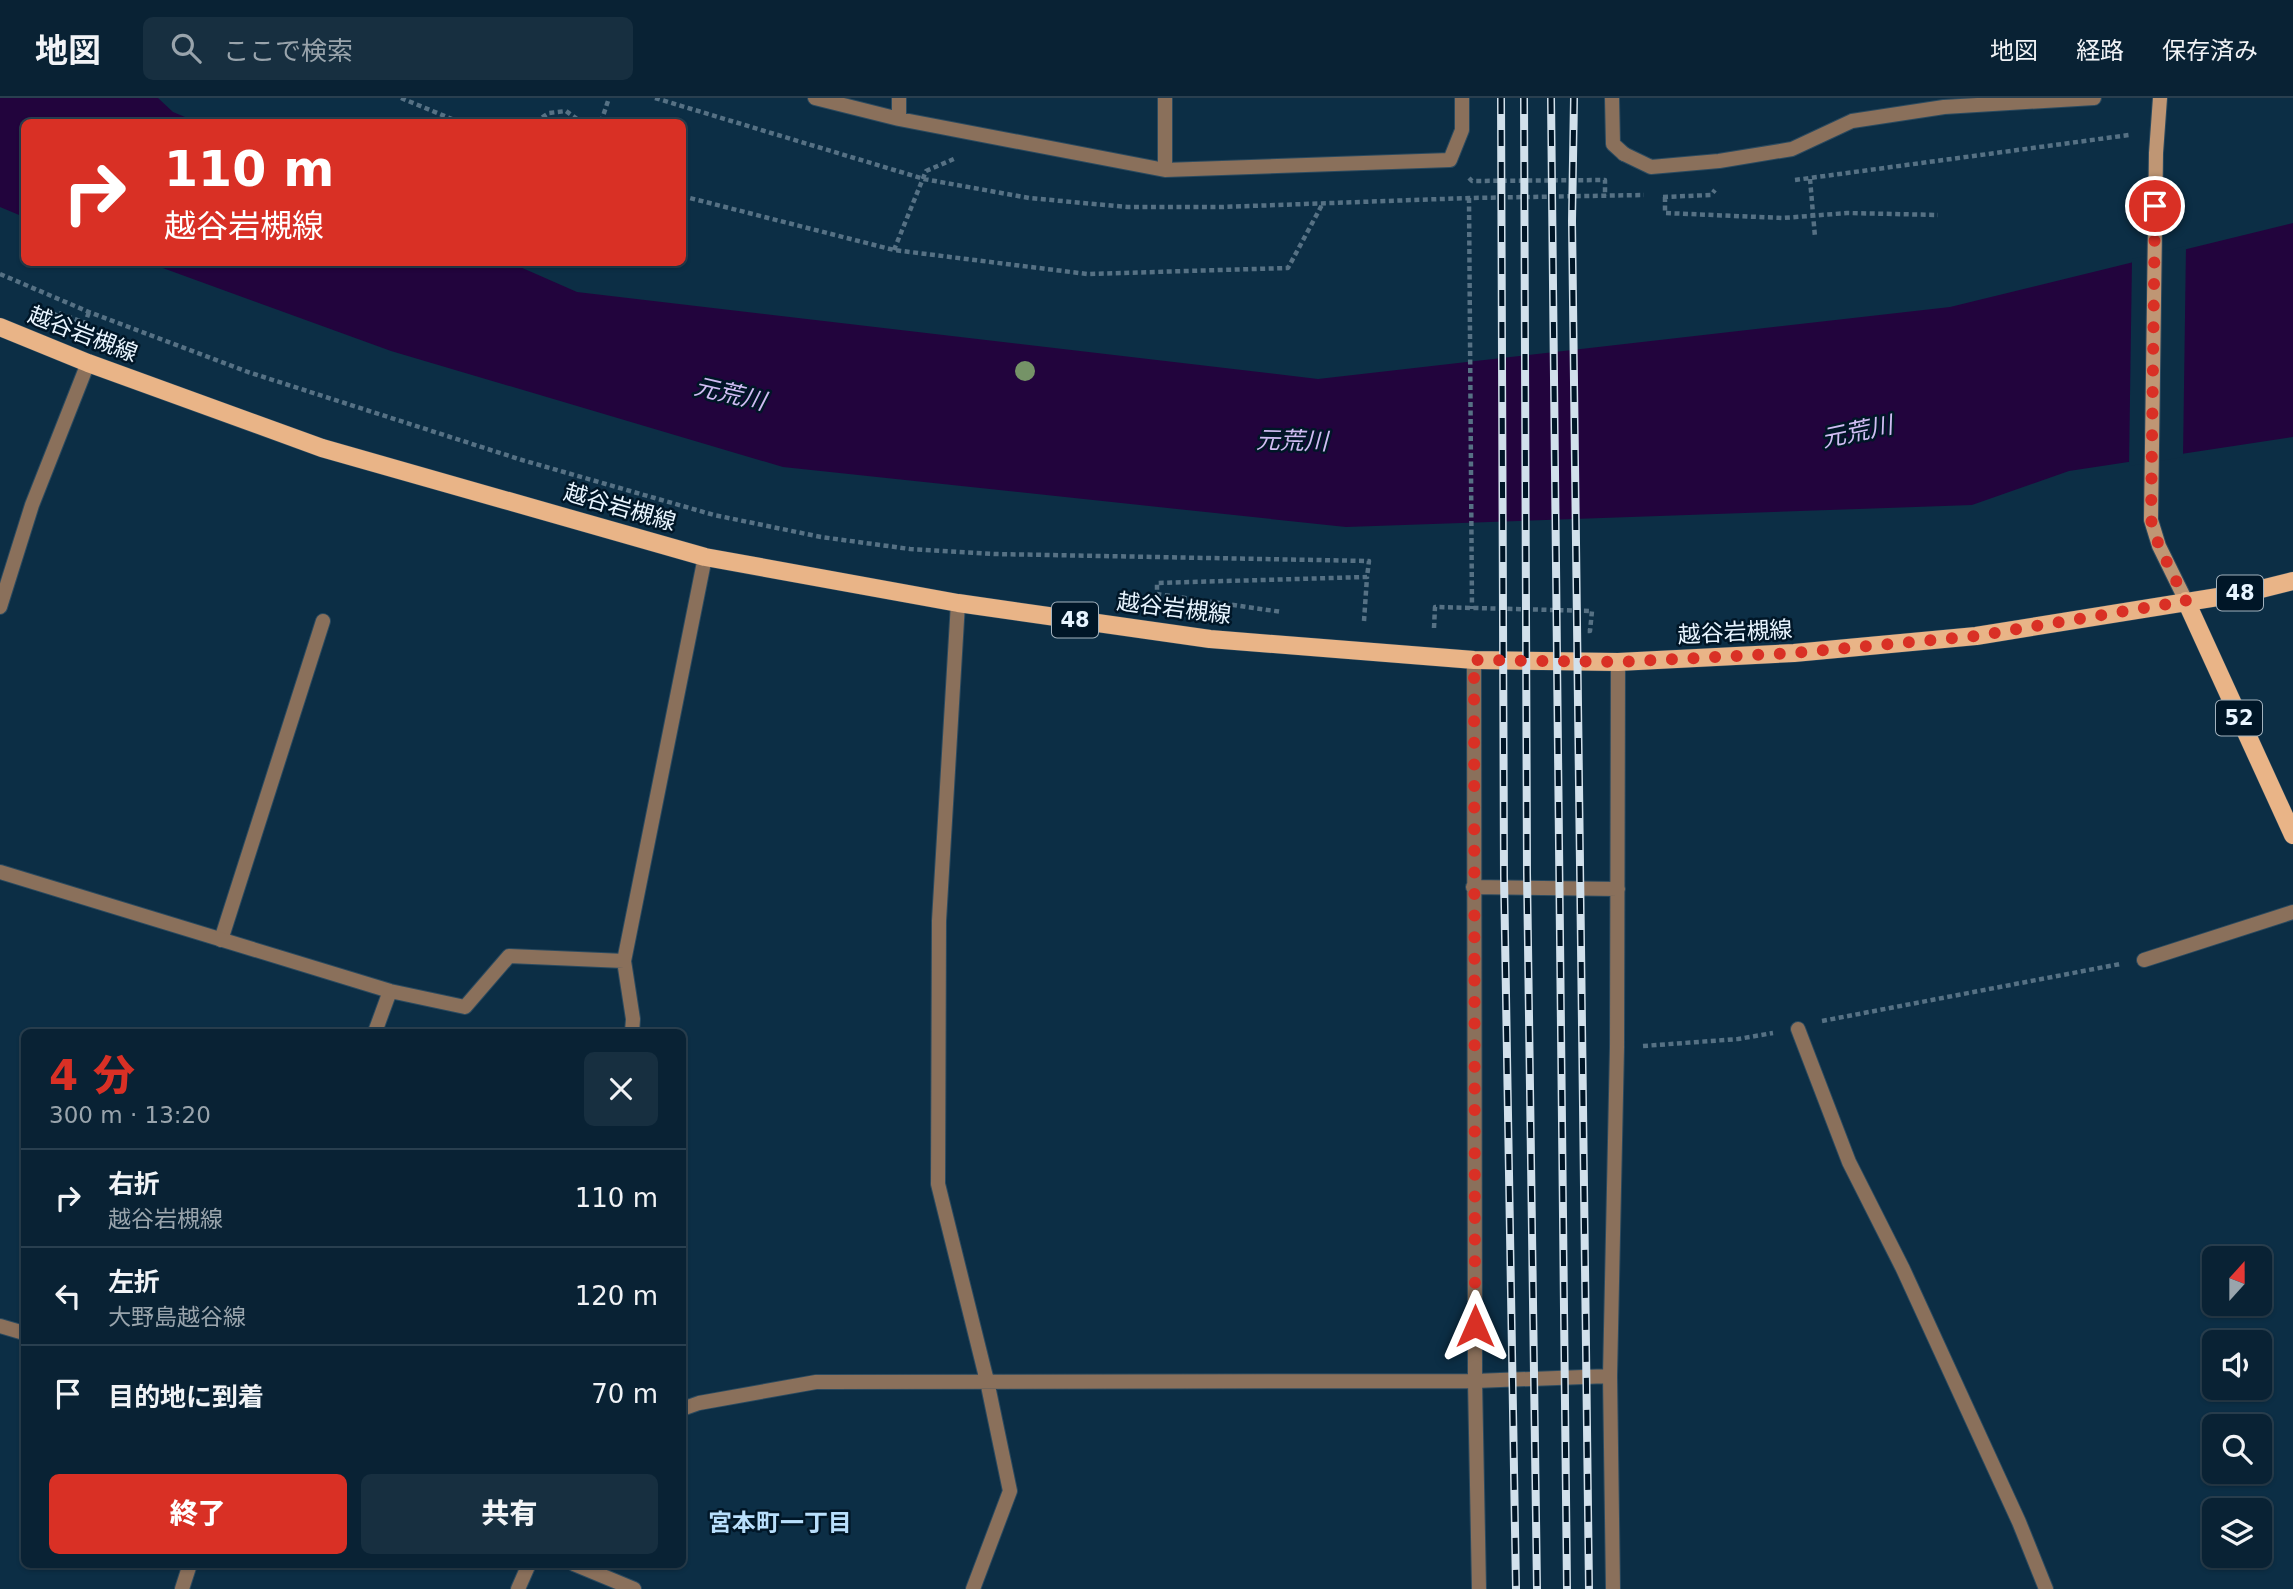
<!DOCTYPE html>
<html lang="ja">
<head>
<meta charset="utf-8">
<style>
	:root { --surface:#092234; --page:#172f40; --text:#f1f3f6; --muted:#99a4ac; --line:#293f4f; --accent:#d93025 }
	body { margin:0; font-family:"DejaVu Sans","Noto Sans JP",sans-serif; background:var(--page); color:var(--text); height:100vh; display:flex; flex-direction:column; font-size:26px; white-space:nowrap }
	* { box-sizing:border-box; margin:0 }
	p { font-size:23px; color:var(--muted) }
	.icon { flex:none; width:38px; height:38px; fill:none; stroke:currentColor; stroke-width:2; stroke-linecap:round; stroke-linejoin:round }
	.map { position:relative; flex:1; overflow:hidden }
	.panel { position:absolute; left:21px; top:931px; width:665px; height:539px; display:flex; flex-direction:column; background:var(--surface); border-radius:10px; box-shadow:0 2px 5px #0004,0 0 0 2px var(--line) }
	.panel>* { flex:none }
	.top-card { position:absolute; left:21px; top:21px; width:665px; height:147px; border-radius:10px; box-shadow:0 2px 5px #0004,0 0 0 2px var(--line); background:#d93025; color:#fff; overflow:hidden }
	.needle { width:46px; rotate:21deg }
	.buttons { position:absolute; left:2202px; top:1148px; display:grid; gap:14px }
	.buttons a { display:grid; place-items:center; width:70px; height:70px; border-radius:10px; background:var(--surface); box-shadow:0 2px 5px #0004,0 0 0 2px var(--line); font-size:35px }
	.pin { position:absolute; display:grid; place-items:center; width:60px; height:60px; color:#fff; margin:-30px; border:4px solid #fff; border-radius:50%; box-shadow:0 2px 7px #0007 }
	.me { position:absolute; width:77px; margin:-38px; rotate:0deg; stroke-linejoin:round; filter:drop-shadow(0 0 5px #0008) }
	.turn { display:flex; align-items:center; gap:24px; height:147px; padding:0 28px; font-size:32px }
	.turn .icon { width:91px; height:91px; stroke-width:2.5 }
	.turn b { display:block; font-size:49px; line-height:60px }
	.round { display:grid; place-items:center; flex:none; width:74px; height:74px; border-radius:10px; background:var(--page) }
	.headline { display:flex; align-items:center; justify-content:space-between; height:119px; padding:0 28px }
	h1 { font-size:42px; font-weight:800; line-height:52px; color:var(--accent) }
	.primary-button { display:flex; gap:14px; margin-top:auto; padding:14px 28px }
	.primary-button a { flex:1; height:80px; border-radius:10px; background:var(--accent); color:#fff; font-size:28px; font-weight:800; line-height:80px; text-align:center }
	.primary-button a+a { background:var(--page); color:var(--text) }
	ul { padding:0; list-style:none }
	li { display:flex; align-items:center; gap:21px; height:98px; padding:0 28px; border-top:2px solid var(--line) }
	li div { flex:1 }
	li b { display:block; font-size:26px }
	li em { font-style:normal }
	header { display:flex; align-items:center; gap:42px; box-sizing:border-box; height:98px; padding:0 35px; background:var(--surface); border-bottom:2px solid var(--line) }
	header strong { font-size:33px }
	nav { display:flex; gap:38px; margin-inline-start:auto; font-size:24px }
	.search { width:490px; height:63px; background:var(--page); display:flex; align-items:center; gap:18px; box-sizing:border-box; padding:0 24px; border-radius:10px; color:var(--muted); font-size:26px }
	.map>svg:first-child { display:block }
</style>
</head>
<body>
<header>
<strong>地図</strong>
<div class="search"><svg class="icon" aria-label="search" viewBox="0 0 24 24"><circle cx="10" cy="10" r="6"/><path d="M15 15l6 6"/></svg>ここで検索</div>
<nav><a>地図</a><a>経路</a><a>保存済み</a></nav>
</header>
<div class="map">
<svg width="2293" height="1491" viewBox="0 0 2293 1491">
	<rect width="100%" height="100%" fill="#0c2e45"/>
	<path fill="#22043d" d="M 0,0 L 158,0 L 173,14 L 197,24 L 24,24 L 24,119 L 0,109 Z
		M 2293,125 L 2293,339 L 2069,373 L 1972,407 L 1346,429 L 783,369 L 391,253 L 149,165 L 511,165 L 577,194 L 1318,281 L 1950,209 Z"/>
	<path fill="#0c2e45" d="M 2186,148 L 2183,359 L 2129,368 L 2132,161 Z"/>
	<g fill="none" stroke-linecap="round" stroke-linejoin="round">
		<defs>
			<path id="service" d="M 221,842 L 323,523
				M 2144,862 L 2293,814"/>
			<path id="minor" d="M 815,0 L 899,21 L 1165,72 L 1450,62 L 1462,32 L 1462,0
				M 899,0 L 899,21
				M 1624,56 L 1651,69 L 1719,63 L 1792,51 L 1852,23 L 1944,9 L 2094,0
				M 1165,72 L 1165,0
				M 958,505 L 939,823 L 938,1086 L 987,1283 L 1010,1393 L 973,1491
				M 0,509 L 32,407 L 88,265
				M 1474,562 L 1475,1283 L 1479,1491
				M 0,774 L 390,893 L 465,909 L 509,858 L 624,863
				M 1473,789 L 1618,791
				M 1798,931 L 1849,1064 L 1903,1171 L 2019,1424 L 2046,1491
				M 375,934 L 390,893
				M 632,934 L 633,921 L 624,863 L 705,459
				M 0,1228 L 24,1235
				M 682,1311 L 699,1305 L 816,1284 L 1475,1283 L 1610,1278
				M 574,1466 L 634,1491
				M 182,1491 L 190,1466
				M 518,1491 L 529,1466
				M 1613,1491 L 1610,1278 L 1617,949 L 1618,564"/>
			<path id="tertiary" d="M 1612,0 L 1613,46 L 1624,56"/>
			<path id="secondary" d="M 2160,0 L 2156,55 L 2151,422 L 2159,448 L 2186,503"/>
			<path id="primary" d="M 0,229 L 88,265 L 322,350 L 705,459 L 958,505 L 1210,541 L 1474,562 L 1618,564 L 1794,555 L 1976,538 L 2249,494 L 2293,483
				M 2186,503 L 2293,737"/>
		</defs>
		<use href="#service" stroke="#2b4a5f" stroke-width="16"/>
		<use href="#minor" stroke="#2b4a5f" stroke-width="16"/>
		<use href="#tertiary" stroke="#2b4a5f" stroke-width="16"/>
		<use href="#secondary" stroke="#2b4a5f" stroke-width="16"/>
		<use href="#primary" stroke="#2b4a5f" stroke-width="19"/>
		<path stroke="#567184" stroke-width="4.5" stroke-dasharray="5 3.5" stroke-linecap="butt" d="M 401,0 L 459,24
			M 655,0 L 924,81 L 1029,100 L 1127,109 L 1222,109 L 1469,100 L 1644,97
			M 535,24 L 549,15 L 566,13 L 581,24
			M 601,24 L 609,0
			M 1469,80 L 1472,83 L 1605,82 L 1605,98
			M 1810,81 L 1815,139
			M 1795,82 L 2129,37
			M 682,98 L 894,152 L 1087,176 L 1288,170 L 1323,105
			M 1663,99 L 1711,97 L 1715,92
			M 1665,99 L 1665,115 L 1783,120 L 1847,115 L 1938,117
			M 1469,100 L 1472,511
			M 894,152 L 926,73 L 956,60
			M 0,176 L 89,214 L 248,274 L 522,362 L 714,417 L 821,439 L 910,451 L 995,456 L 1369,463 L 1367,479 L 1157,485 L 1157,496 L 1282,514
			M 54,219 L 56,214 L 85,225 L 89,214
			M 1364,523 L 1367,479
			M 1434,530 L 1435,509 L 1592,513 L 1590,533 L 1587,533
			M 1822,923 L 2120,866
			M 1643,948 L 1738,941 L 1773,935"/>
		<use href="#service" stroke="#8a705b" stroke-width="14"/>
		<use href="#minor" stroke="#8a705b" stroke-width="14"/>
		<use href="#tertiary" stroke="#8a705b" stroke-width="14"/>
		<use href="#secondary" stroke="#bf9674" stroke-width="14"/>
		<use href="#primary" stroke="#e9b487" stroke-width="18"/>
		<defs>
			<path id="rail" d="M 1501,0 L 1504,779 L 1516,1491
				M 1524,0 L 1527,775 L 1537,1491
				M 1551,0 L 1567,1491
				M 1574,0 L 1572,123 L 1589,1491"/>
		</defs>
		<use href="#rail" stroke="#d1e0eb" stroke-width="8"/>
		<use href="#rail" stroke="#001627" stroke-width="5" stroke-dasharray="16" stroke-linecap="butt"/>
	</g>
	<circle fill="#759367" cx="1025" cy="273" r="10"/>
	<g fill="none" stroke-linecap="round" stroke-linejoin="round">
		<path stroke="#d93025" stroke-width="12" stroke-dasharray="0 21.6" d="M 1475,1228 L 1474,562 L 1618,564 L 1794,555 L 1976,538 L 2186,503 L 2159,448 L 2151,422 L 2155,108"/>
	</g>
	<g text-anchor="middle" dominant-baseline="central" stroke-width="5" stroke-linejoin="round" paint-order="stroke">
		<g fill="#001627" stroke="#a2b2be" stroke-width="2">
			<rect x="2217" y="477.5" width="46" height="35" rx="5"/>
			<rect x="1052" y="504.5" width="46" height="35" rx="5"/>
			<rect x="2216" y="602.5" width="46" height="35" rx="5"/>
		</g>
		<g font-size="21" font-weight="bold" fill="#e8f5ff">
			<text x="2240" y="495">48</text>
			<text x="1075" y="522">48</text>
			<text x="2239" y="620">52</text>
		</g>
		<g font-size="23" fill="#e8f5ff" stroke="#001627">
			<text transform="translate(83 236) rotate(21)">越谷岩槻線</text>
			<text transform="translate(620 409) rotate(16)">越谷岩槻線</text>
			<text transform="translate(1174 510) rotate(7)">越谷岩槻線</text>
			<text transform="translate(1735 534) rotate(-3)">越谷岩槻線</text>
		</g>
		<g font-size="24" font-style="italic" fill="#d0bdf3" stroke="#001627">
			<text transform="translate(730 296) rotate(13)">元荒川</text>
			<text transform="translate(1857 334) rotate(-12)">元荒川</text>
			<text transform="translate(1292 343) rotate(1)">元荒川</text>
		</g>
		<g font-size="24" font-weight="bold" fill="#b9dffc" stroke="#001627">
			<text x="780" y="1425">宮本町一丁目</text>
		</g>
	</g>
</svg>
<div class="buttons">
<a><svg class="needle" viewBox="-14 -14 28 28"><path d="M0-13l5 13h-10z" fill="#e53935"/><path d="M0 13l5-13h-10z" fill="#99a4ac"/></svg></a>
<a><svg class="icon" aria-label="sound" viewBox="0 0 24 24"><path d="M4 9h4l5-4v14l-5-4H4zM17 9q2 3 0 6"/></svg></a>
<a><svg class="icon" aria-label="search" viewBox="0 0 24 24"><circle cx="10" cy="10" r="6"/><path d="M15 15l6 6"/></svg></a>
<a><svg class="icon" aria-label="layers" viewBox="0 0 24 24"><path d="M12 4l9 5-9 5-9-5zM3 14l9 5 9-5"/></svg></a>
</div>
<div class="pin" style="left:2155px;top:108px;background:#d93025"><svg class="icon" aria-label="arrive" viewBox="0 0 24 24"><path d="M6 21V4h12l-3 4 3 4H6"/></svg></div>
<svg class="me" style="left:1475px;top:1228px" viewBox="-20 -20 40 40"><path d="M0-17L14 15 0 8-14 15z" fill="#d93025" stroke="#fff" stroke-width="4"/></svg>
<div class="top-card">
<div class="turn"><svg class="icon" aria-label="right" viewBox="0 0 24 24"><path d="M7 20v-9h11M14 6l5 5-5 5"/></svg><div><b>110 m</b>越谷岩槻線</div></div>
</div>
<section class="panel">
<div class="headline"><div><h1>4 分</h1><p>300 m · 13:20</p></div><a class="round"><svg class="icon" aria-label="close" viewBox="0 0 24 24"><path d="M6 6l12 12M18 6L6 18"/></svg></a></div>
<ul>
<li><svg class="icon" aria-label="right" viewBox="0 0 24 24"><path d="M7 20v-9h11M14 6l5 5-5 5"/></svg><div><b>右折</b><p>越谷岩槻線</p></div><em>110 m</em></li>
<li><svg class="icon" aria-label="left" viewBox="0 0 24 24"><path d="M17 20v-9H6M10 6l-5 5 5 5"/></svg><div><b>左折</b><p>大野島越谷線</p></div><em>120 m</em></li>
<li><svg class="icon" aria-label="arrive" viewBox="0 0 24 24"><path d="M6 21V4h12l-3 4 3 4H6"/></svg><div><b>目的地に到着</b></div><em>70 m</em></li>
</ul>
<div class="primary-button"><a>終了</a><a>共有</a></div>
</section>
</div>
</body>
</html>
